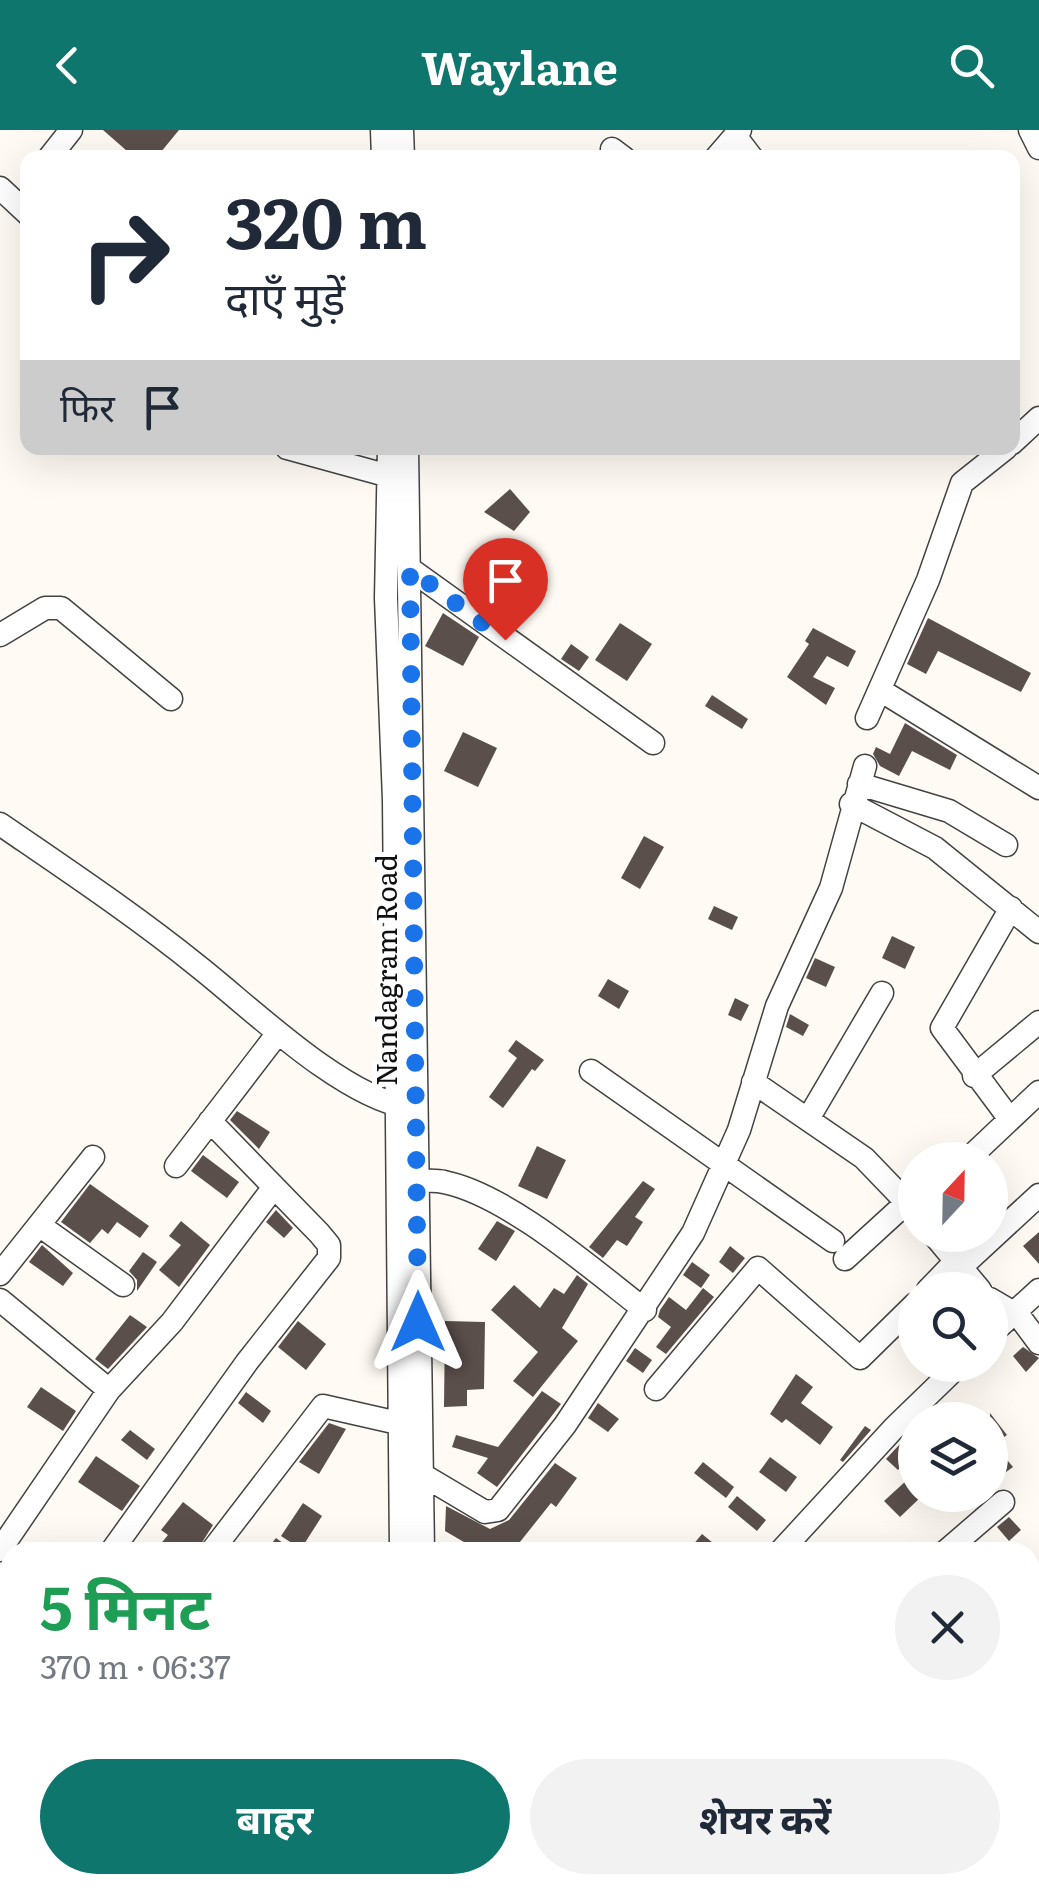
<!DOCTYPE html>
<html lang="hi">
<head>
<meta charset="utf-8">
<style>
	:root { --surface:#fff; --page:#f2f2f3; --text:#1f2937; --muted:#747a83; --accent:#0f766e }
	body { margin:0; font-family:Literata,"Noto Sans Devanagari",serif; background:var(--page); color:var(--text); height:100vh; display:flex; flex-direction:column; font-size:38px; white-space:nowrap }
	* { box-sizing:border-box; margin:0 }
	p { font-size:32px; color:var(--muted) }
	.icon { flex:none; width:55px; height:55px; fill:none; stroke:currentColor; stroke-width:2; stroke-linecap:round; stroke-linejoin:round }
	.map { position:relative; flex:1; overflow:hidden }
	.drawer { position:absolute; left:0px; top:1412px; width:1040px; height:352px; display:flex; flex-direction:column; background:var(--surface); border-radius:30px 30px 0 0; box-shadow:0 10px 40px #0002 }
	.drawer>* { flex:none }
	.guide { position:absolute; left:20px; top:20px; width:1000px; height:305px; border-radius:20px; box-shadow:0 10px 40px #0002; background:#fff; color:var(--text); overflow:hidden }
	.needle { width:65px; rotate:22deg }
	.tools { position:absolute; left:898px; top:1012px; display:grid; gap:20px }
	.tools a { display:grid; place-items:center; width:110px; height:110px; border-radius:50%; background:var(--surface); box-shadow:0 10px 40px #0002; font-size:50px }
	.pin { position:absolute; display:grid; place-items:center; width:85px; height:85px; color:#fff; margin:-102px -42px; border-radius:50% 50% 50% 0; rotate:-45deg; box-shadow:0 0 10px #0007 }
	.pin .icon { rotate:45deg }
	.me { position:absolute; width:110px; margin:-55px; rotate:0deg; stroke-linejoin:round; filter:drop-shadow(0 0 8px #0008) }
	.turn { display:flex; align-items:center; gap:35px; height:210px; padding:0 40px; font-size:45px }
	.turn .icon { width:130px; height:130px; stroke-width:2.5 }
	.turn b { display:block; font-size:70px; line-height:85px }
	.then { display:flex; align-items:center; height:95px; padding:0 40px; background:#0003; gap:20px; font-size:38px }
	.round { display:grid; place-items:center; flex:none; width:105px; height:105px; border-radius:52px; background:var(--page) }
	.summary { display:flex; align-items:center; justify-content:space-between; height:170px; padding:0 40px }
	h1 { font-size:60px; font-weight:700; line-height:75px; color:#1e9e55 }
	.cta { display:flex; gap:20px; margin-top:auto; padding:20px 40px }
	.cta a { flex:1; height:115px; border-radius:60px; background:var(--accent); color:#fff; font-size:40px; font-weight:700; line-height:115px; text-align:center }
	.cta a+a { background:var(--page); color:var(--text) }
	header { display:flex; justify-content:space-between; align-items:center; height:130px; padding:0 40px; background:var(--accent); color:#fff; font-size:45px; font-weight:700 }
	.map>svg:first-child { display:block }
</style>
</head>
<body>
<header><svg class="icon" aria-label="back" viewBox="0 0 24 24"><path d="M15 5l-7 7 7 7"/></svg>Waylane<svg class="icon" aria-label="search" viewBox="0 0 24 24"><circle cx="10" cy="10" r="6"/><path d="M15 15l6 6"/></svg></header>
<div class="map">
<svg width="1039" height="1763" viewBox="0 0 1039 1763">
	<rect width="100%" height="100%" fill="#fffbf4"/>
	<path fill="#5b4f4b" d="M 103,0 L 179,0 L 156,28 L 135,28 Z
		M 510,359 L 530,382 L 514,401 L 484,382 Z
		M 443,483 L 479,507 L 463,536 L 425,516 Z
		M 928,488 L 1031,543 L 1021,562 L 938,521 L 926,544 L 907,534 Z
		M 620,493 L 652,514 L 627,551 L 595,530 Z
		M 813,498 L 856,521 L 848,537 L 827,526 L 813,547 L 835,558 L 826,575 L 787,547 L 809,514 L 805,511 Z
		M 571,514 L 589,527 L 579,541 L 561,529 Z
		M 712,565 L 748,589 L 742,599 L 705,576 Z
		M 905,593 L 957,625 L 950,640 L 912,621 L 899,646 L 880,636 L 873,624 L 876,617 L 890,624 Z
		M 463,602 L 497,618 L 478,657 L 444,641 Z
		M 644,706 L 664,717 L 640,759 L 621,748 Z
		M 714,776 L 738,787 L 732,800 L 708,789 Z
		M 892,806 L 915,817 L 905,839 L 882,828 Z
		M 815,828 L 835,837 L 826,857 L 806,848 Z
		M 608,849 L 629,861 L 619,879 L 598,866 Z
		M 735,868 L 749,875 L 741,891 L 728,885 Z
		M 790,884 L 809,895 L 803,906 L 786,897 Z
		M 516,910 L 544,930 L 535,941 L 532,939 L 503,978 L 489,967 L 517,928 L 508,921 Z
		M 237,981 L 270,1002 L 259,1019 L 230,990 Z
		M 537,1016 L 566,1030 L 547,1069 L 518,1056 Z
		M 203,1025 L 239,1052 L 227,1068 L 191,1041 Z
		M 643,1051 L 655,1059 L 635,1087 L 643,1092 L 627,1116 L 617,1110 L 603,1128 L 589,1117 Z
		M 90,1054 L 149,1096 L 140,1108 L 117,1092 L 108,1104 L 102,1099 L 90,1113 L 61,1092 Z
		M 276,1080 L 293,1098 L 284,1108 L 266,1092 Z
		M 181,1091 L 210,1115 L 179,1157 L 159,1140 L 181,1115 L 169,1106 Z
		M 497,1091 L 515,1101 L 496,1131 L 478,1119 Z
		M 1039,1102 L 1039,1134 L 1023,1116 Z
		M 42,1115 L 73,1143 L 63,1156 L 29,1132 Z
		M 730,1116 L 745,1128 L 733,1143 L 719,1132 Z
		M 143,1122 L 157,1132 L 137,1161 L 137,1150 L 129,1141 Z
		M 692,1132 L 710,1145 L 701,1158 L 683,1145 Z
		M 577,1145 L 588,1154 L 562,1198 L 578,1211 L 533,1267 L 513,1251 L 538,1222 L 491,1180 L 514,1155 L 540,1178 L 554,1158 L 564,1164 Z
		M 703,1158 L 714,1167 L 666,1224 L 656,1217 L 671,1197 L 658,1187 L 660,1180 L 669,1167 L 686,1180 Z
		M 130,1185 L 147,1197 L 108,1239 L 95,1229 Z
		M 298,1191 L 326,1214 L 306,1240 L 278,1217 Z
		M 445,1191 L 485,1192 L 484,1259 L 467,1260 L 467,1276 L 444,1277 Z
		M 1023,1217 L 1039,1228 L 1026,1242 L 1013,1226 Z
		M 635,1218 L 652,1230 L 643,1243 L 626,1231 Z
		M 796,1244 L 813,1257 L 801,1273 L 833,1297 L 820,1315 L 786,1289 L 782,1293 L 770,1284 Z
		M 41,1257 L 76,1281 L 63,1301 L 27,1277 Z
		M 542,1261 L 561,1274 L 497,1357 L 477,1343 L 488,1328 L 452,1317 L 456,1305 L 498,1317 Z
		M 246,1262 L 271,1281 L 263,1293 L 238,1273 Z
		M 598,1273 L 619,1289 L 608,1302 L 588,1288 Z
		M 990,1283 L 1007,1305 L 996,1313 L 990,1305 Z
		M 329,1293 L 346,1299 L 319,1344 L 299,1332 Z
		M 865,1296 L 871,1300 L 843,1332 L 840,1330 Z
		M 130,1300 L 155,1319 L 147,1330 L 121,1310 Z
		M 900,1314 L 912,1325 L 898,1340 L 886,1329 Z
		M 1003,1325 L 1013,1337 L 1002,1345 L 992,1333 Z
		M 96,1326 L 140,1356 L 122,1381 L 78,1352 Z
		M 770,1327 L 797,1347 L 786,1362 L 759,1342 Z
		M 703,1332 L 734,1357 L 726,1368 L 694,1343 Z
		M 555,1333 L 577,1348 L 556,1377 L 551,1373 L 512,1422 L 481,1422 L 445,1401 L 446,1376 L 490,1399 L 509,1390 Z
		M 907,1350 L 915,1365 L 922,1366 L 900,1387 L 884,1371 Z
		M 737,1366 L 766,1390 L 757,1401 L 728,1377 Z
		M 183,1372 L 213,1395 L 196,1422 L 154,1422 L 168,1405 L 161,1400 Z
		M 303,1373 L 322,1386 L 301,1419 L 281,1406 Z
		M 1009,1387 L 1021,1400 L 1009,1411 L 997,1397 Z
		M 702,1404 L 724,1422 L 687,1422 Z
		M 276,1408 L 295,1422 L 265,1422 Z"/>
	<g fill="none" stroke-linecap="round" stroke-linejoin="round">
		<defs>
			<path id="minor" d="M 382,0 L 383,28
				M 402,0 L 403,28
				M 1030,0 L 1039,18
				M 736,7 L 752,28
				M 612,19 L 624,28
				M 49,28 L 71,0
				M 716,28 L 740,0
				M 0,58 L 28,84
				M 1012,313 L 1039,288
				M 287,318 L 389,346
				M 389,318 L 386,468 L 394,670 L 401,1422
				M 407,318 L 423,1422
				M 410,439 L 653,613
				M 0,505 L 45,478 L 61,478 L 171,569
				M 880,560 L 1039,658
				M 867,588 L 928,450 L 962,353 L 1006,318
				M 859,654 L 949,681 L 1006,715
				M 851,674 L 935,718 L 1039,802
				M 0,694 C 67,740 136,786 199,837 C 251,878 341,966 407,977
				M 591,941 L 833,1111
				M 974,946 L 1039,892
				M 753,952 L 864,1028 L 915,1081
				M 1009,988 L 942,898 L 1011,778
				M 808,989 L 882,863
				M 967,1030 L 1039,962
				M 176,1036 L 278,903
				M 406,1052 C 419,1052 432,1049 444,1052 C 508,1065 593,1140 645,1180
				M 39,1095 L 123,1155
				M 934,1105 L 980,1160
				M 845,1129 L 915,1065
				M 961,1137 L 1039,1065
				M 0,1144 L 93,1027
				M 928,1160 L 956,1131
				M 990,1169 L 1019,1186 L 1039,1213
				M 0,1170 L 109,1260
				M 990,1205 L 1039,1160
				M 656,1259 L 758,1138 L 860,1228 L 915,1174
				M 421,1344 L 485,1382 L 498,1380 L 565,1295 L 693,1103 L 739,1000 L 777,876 L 831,758 L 865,636
				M 0,1420 L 109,1260 L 172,1192 L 274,1057
				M 111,1422 L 247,1232 L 329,1128 L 329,1115 L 319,1103 L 210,991
				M 211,1422 L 323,1276 L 398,1293
				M 780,1422 L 894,1298 L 959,1235
				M 945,1422 L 1003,1372
				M 0,1601 L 10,1585
				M 1030,1627 L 1039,1625
				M 0,1686 L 10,1674
				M 174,1755 L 183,1763
				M 683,1755 L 686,1763
				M 812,1755 L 815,1763
				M 912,1755 L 915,1763
				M 530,1763 L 558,1755"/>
			<path id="major" d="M 1030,1531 L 1039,1528
				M 1030,1564 L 1039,1561
				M 207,1763 L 233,1755
				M 338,1763 L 365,1755"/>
		</defs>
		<use href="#minor" stroke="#434343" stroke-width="25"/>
		<use href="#major" stroke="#212121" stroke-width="30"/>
		<use href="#minor" stroke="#fff" stroke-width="22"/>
		<use href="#major" stroke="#ffc764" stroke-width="28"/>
		<defs>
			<path id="rail" d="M 1030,1547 L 1039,1544
				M 227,1763 L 255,1755
				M 274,1763 L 302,1755"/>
		</defs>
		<use href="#rail" stroke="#d21736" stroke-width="9"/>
		<use href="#rail" stroke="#fff" stroke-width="5" stroke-dasharray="15" stroke-linecap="butt"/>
	</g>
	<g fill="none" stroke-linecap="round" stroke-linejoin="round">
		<path stroke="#1a73e8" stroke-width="18" stroke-dasharray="0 32.4" d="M 418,1192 L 410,439 L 505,510"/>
	</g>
	<g text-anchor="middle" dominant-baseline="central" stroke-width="10" stroke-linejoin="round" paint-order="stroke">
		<g font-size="28" fill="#101010" stroke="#fff">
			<text transform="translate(385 840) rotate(-90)">Nandagram Road</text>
		</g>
	</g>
</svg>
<div class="tools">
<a><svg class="needle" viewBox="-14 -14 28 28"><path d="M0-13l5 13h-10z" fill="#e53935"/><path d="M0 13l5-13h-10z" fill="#747a83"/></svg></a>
<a><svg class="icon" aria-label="search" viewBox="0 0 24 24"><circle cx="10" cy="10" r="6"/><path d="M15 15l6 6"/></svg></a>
<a><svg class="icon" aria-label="layers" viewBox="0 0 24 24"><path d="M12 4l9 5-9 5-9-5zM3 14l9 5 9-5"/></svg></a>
</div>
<div class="pin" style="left:505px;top:510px;background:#d93025"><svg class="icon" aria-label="arrive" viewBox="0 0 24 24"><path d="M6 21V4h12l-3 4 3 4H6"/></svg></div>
<svg class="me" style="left:418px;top:1192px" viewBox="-20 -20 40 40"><path d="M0-17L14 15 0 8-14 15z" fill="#1a73e8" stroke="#fff" stroke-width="4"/></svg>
<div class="guide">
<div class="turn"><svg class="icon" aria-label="right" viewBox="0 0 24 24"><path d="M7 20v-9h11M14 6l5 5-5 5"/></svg><div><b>320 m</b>दाएँ मुड़ें</div></div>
<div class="then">फिर<svg class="icon" aria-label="arrive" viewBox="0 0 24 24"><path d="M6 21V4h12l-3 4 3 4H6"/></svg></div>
</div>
<section class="drawer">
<div class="summary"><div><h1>5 मिनट</h1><p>370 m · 06:37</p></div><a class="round"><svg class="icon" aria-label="close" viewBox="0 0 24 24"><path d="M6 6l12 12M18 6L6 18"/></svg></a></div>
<div class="cta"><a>बाहर</a><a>शेयर करें</a></div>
</section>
</div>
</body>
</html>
